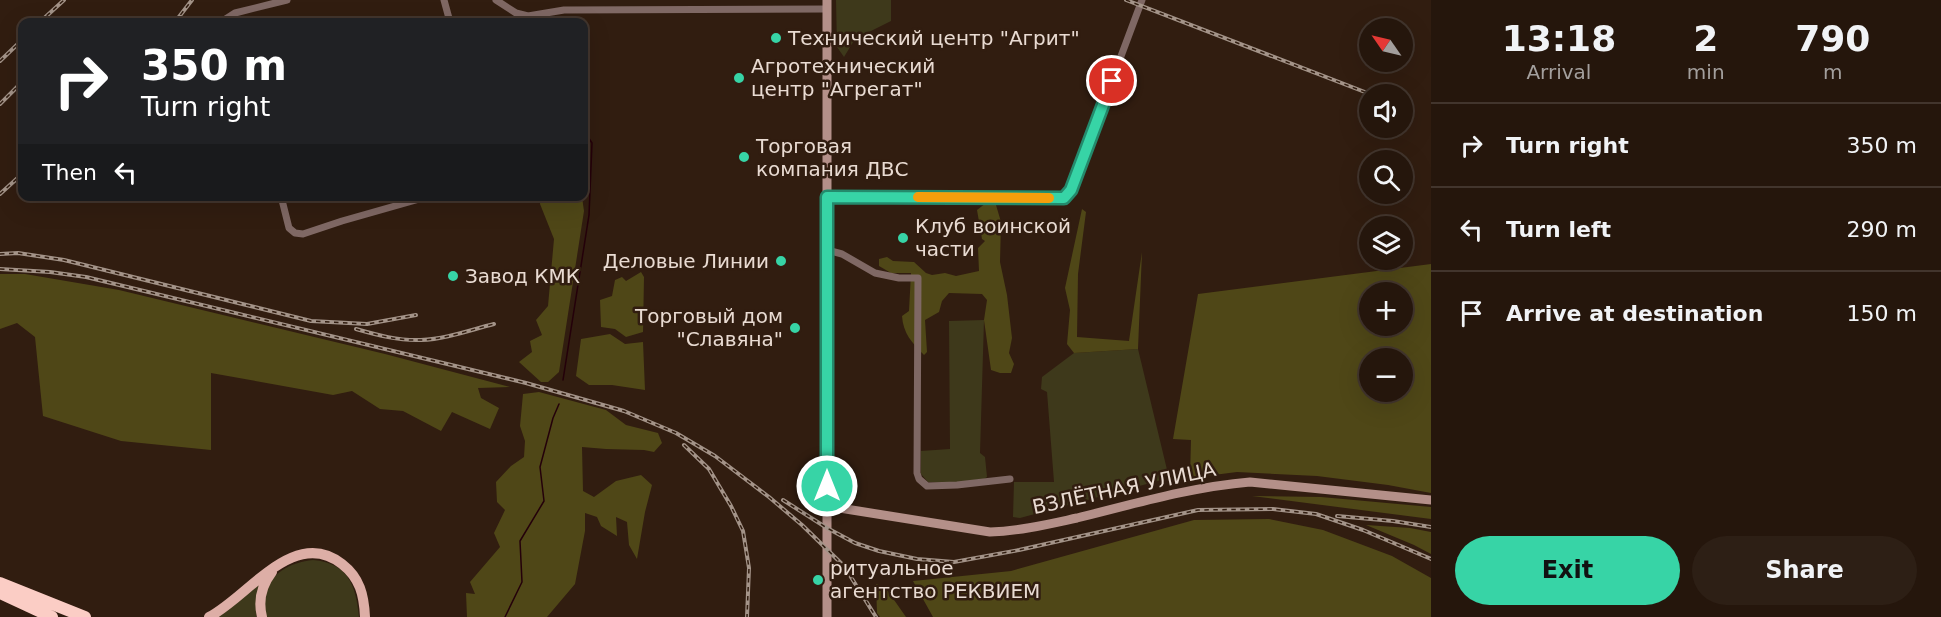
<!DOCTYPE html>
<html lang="en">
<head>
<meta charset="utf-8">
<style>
	:root { --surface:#25160c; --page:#2d1f15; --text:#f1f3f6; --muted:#a39f9d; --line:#42352d; --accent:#37d4a6 }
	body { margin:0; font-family:"DejaVu Sans",sans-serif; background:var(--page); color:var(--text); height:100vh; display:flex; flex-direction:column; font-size:22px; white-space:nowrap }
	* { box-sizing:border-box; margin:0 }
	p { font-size:20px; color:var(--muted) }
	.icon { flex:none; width:33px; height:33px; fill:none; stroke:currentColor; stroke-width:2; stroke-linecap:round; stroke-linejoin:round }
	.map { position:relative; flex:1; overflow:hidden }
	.panel { display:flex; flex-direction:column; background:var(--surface); width:510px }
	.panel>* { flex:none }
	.banner { position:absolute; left:18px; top:18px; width:570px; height:183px; border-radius:12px; box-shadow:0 6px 24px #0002,0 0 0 2px var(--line); background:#202124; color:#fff; overflow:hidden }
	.needle { width:39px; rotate:304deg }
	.controls { position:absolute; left:1359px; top:18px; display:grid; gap:12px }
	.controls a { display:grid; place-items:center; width:54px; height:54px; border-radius:50%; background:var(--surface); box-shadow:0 6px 24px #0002,0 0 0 2px var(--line); font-size:30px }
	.pin { position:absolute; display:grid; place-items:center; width:51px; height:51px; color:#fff; margin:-26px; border:3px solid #fff; border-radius:50%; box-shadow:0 2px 6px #0007 }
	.me { position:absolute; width:66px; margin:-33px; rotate:0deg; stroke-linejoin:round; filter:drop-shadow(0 0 4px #0008) }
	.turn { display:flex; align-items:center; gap:21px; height:126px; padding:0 24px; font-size:27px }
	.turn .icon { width:78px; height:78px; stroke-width:2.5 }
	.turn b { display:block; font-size:42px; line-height:51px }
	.then { display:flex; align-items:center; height:57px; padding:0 24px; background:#0003; gap:12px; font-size:22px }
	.eta { display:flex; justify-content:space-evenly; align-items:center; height:102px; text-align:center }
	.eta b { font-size:36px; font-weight:600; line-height:42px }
	.action { display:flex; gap:12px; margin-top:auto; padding:12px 24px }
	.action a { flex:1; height:69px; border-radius:36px; background:var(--accent); color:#111; font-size:24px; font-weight:600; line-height:69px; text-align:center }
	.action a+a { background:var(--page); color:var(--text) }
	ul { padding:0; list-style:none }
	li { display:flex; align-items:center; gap:18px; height:84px; padding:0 24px; border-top:2px solid var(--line) }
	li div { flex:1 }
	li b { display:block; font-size:22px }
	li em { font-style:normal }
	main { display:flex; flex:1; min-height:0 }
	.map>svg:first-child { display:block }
</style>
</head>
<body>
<main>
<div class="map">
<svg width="1431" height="617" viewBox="0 0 1431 617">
	<rect width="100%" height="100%" fill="#311d10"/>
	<path fill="#3e391b" d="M 836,0 L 891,0 L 891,21 L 855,39 L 844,57 L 837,47 Z
		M 984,320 L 980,453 L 985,457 L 987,477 L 984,479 L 958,482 L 928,482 L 921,474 L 921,451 L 950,449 L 949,321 Z
		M 1138,349 L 1169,478 L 1020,518 L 1013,517 L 1014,482 L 1054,482 L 1047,392 L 1041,389 L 1042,377 L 1074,353 Z
		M 313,560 C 348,563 356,585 359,617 L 265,617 C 265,611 264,604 265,598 C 267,574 291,562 313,560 Z
		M 260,583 L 256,617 L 218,617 Z"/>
	<path fill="#4f4717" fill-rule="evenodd" d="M 541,197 L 582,197 L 584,211 L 559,372 L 548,382 L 541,382 L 519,362 L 532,352 L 530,341 L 542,335 L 536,320 L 548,306 L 554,239 L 540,204 Z
		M 986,203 L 996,205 L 1001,222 L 1000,262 L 1007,295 L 1012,338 L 1009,353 L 1014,364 L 1011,373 L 1000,373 L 991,370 L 984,320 L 987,300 L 982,294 L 949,293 L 942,301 L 939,312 L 925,320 L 927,352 L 924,355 C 912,343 903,333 902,316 L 909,311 L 911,273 L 891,273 L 879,266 L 879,259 L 887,257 L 893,261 L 914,262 L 926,273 L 932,275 L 945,273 L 956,276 L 979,271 L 978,248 L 985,241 L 982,239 L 977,210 Z
		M 1082,209 L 1086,212 L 1078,274 L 1077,337 L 1129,341 L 1142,252 L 1138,349 L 1074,353 L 1067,344 L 1070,310 L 1065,288 Z
		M 1431,264 L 1431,493 L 1388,485 L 1317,476 L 1237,472 L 1190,478 L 1191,440 L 1173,439 L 1198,294 ZM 1370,292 L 1402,292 L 1402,326 L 1370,326 ZM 1370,358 L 1402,358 L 1402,392 L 1370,392 Z
		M 641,272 L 644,277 L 643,332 L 626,337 L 615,329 L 601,327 L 600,300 L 612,296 L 615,280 L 622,277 L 626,281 Z
		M 0,274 L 25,274 L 119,290 L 385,354 L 510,387 L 478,388 L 481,398 L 499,408 L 490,429 L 452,412 L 441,431 L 403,411 L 380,409 L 352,391 L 333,395 L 211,373 L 211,450 L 121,441 L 43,416 L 35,337 L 17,323 L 0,329 Z
		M 610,334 L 625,344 L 643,342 L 645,390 L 612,385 L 589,385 L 576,376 L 581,339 Z
		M 539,392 L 606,410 L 626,425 L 658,433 L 662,443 L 654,452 L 644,450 L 606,449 L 582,447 L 583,491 L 594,497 L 616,481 L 641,475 L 652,485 L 645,512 L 637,559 L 629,545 L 627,522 L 616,517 L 617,536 L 601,526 L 597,517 L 585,513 L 585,531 L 575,584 L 547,617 L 467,617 L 466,593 L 475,594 L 470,582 L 500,547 L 494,533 L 505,510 L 497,502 L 496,482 L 511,466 L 524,457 L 525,441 L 520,426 L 523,394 Z
		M 1252,496 L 1321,497 L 1431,507 L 1431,519 Z
		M 1269,519 L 1323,530 L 1392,556 L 1431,578 L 1431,617 L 933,617 L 913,581 L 1011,571 L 1194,520 Z
		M 1366,525 L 1410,528 L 1431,532 L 1431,554 L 1414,545 Z
		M 876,584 L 885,587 L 906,617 L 880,617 L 877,613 Z"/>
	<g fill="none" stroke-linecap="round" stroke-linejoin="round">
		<path stroke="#24000a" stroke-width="1.5" d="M 563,380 L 589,215 L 592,143 L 586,134 L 584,123 L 588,119 L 584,94
			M 505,617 L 522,582 L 520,541 L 544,501 L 540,467 L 553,418 L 559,404"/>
		<path stroke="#7f6864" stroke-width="7" d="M 444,0 L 450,22
			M 496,0 L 516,13 L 528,16 L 564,10 L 827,9
			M 221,22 L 235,13 L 287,0
			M 281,196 L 289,228 L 295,233 L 303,234 L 342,221 L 430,196
			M 827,197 L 1064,198 L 1071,190 L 1142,0
			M 827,250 L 842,254 L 875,273 L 899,278 L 918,278 L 917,473 L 919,479 L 927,486 L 957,485 L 1010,479"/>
		<path stroke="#b49089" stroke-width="9" d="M 827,506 L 990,532 C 1020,531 1049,524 1077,518 C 1134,504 1191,487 1250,482 L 1431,500
			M 827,617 L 827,0"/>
		<path stroke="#ddaea6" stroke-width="10" d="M 209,617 C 248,597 294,526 342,564 C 360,578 364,595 365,617
			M 262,617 C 258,601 262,585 272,572"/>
		<path stroke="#fbcdc5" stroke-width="12" d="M 0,583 L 85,617
			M 0,593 L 52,617"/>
		<defs>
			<path id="rail" d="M 1126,0 L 1370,94
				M 40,22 L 64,0
				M 84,22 L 87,20
				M 175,22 L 192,0
				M 0,61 L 22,40
				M 0,104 L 22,82
				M 0,194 L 22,174
				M 0,254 L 18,253 L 64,260 L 311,321 L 367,324 L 416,315
				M 0,269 L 50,272 L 86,277 L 526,383 L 624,411 L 676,433 L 715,456 L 769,497 L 802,525 L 844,566 L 876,617
				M 356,329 C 377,335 399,341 421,340 C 446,339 470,330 494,324
				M 684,445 L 709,469 L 731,506 L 743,531 L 749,568 L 747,617
				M 783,500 L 827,528 L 855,543 L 879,551 L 917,559 L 954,562 L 1019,550 L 1198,510 L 1273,509 L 1316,514 L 1363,530 L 1431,559
				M 1337,516 L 1393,521 L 1431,527"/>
		</defs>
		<use href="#rail" stroke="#a39388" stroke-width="4"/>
		<use href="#rail" stroke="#311d10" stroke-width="1.5" stroke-dasharray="4.5" stroke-linecap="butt"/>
	</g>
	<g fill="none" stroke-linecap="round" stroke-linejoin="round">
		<defs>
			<path id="route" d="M 827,486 L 827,197 L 1064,198 L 1071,190 L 1112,81"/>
		</defs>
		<use href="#route" stroke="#248a6c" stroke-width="15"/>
		<use href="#route" stroke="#37d4a6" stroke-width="10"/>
		<path stroke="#f59e0b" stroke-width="10" d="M 918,197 L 1049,198"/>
	</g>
	<g fill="#37d4a6" stroke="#311d10" stroke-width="2">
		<circle cx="776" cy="38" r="6"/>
		<circle cx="739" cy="78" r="6"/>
		<circle cx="744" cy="157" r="6"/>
		<circle cx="903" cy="238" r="6"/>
		<circle cx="781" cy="261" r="6"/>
		<circle cx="453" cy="276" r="6"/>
		<circle cx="795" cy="328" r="6"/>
		<circle cx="818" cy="580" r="6"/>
	</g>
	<g text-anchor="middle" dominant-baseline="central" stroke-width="5" stroke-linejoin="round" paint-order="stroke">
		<g font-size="20" fill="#e9dbd2" stroke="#311d10" text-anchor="start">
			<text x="788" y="38">Технический центр "Агрит"</text>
			<text x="751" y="66">Агротехнический<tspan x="751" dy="23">центр "Агрегат"</tspan></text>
			<text x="756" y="146">Торговая<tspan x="756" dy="23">компания ДВС</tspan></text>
			<text x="915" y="226">Клуб воинской<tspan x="915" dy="23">части</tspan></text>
			<text x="769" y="261" text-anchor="end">Деловые Линии</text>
			<text x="465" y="276">Завод КМК</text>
			<text x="783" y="316" text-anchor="end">Торговый дом<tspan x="783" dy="23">"Славяна"</tspan></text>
			<text x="830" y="568">ритуальное<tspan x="830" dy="23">агентство РЕКВИЕМ</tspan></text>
		</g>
		<g font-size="20" fill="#e9dbd2" stroke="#311d10">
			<text transform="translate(1124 488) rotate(-12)">ВЗЛЁТНАЯ УЛИЦА</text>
		</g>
	</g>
</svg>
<div class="controls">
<a><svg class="needle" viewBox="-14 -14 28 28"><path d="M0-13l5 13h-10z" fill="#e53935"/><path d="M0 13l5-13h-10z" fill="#a39f9d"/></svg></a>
<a><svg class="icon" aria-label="sound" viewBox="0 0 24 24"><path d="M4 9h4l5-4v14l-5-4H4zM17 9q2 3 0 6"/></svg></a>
<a><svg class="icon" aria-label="search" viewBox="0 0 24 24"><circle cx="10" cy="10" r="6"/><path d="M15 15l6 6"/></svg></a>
<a><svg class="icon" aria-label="layers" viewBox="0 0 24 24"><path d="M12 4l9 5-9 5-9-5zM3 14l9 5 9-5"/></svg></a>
<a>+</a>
<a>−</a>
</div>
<div class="pin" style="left:1112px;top:81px;background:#d93025"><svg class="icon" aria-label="arrive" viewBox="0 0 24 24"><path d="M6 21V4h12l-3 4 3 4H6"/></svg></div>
<svg class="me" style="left:827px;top:486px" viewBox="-20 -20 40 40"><circle r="17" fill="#37d4a6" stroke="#fff" stroke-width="3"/><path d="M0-11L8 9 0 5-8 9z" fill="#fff"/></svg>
<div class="banner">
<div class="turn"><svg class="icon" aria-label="right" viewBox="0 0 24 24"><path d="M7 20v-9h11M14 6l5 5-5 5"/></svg><div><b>350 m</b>Turn right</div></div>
<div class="then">Then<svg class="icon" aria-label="left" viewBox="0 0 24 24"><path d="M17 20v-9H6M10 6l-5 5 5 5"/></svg></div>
</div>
</div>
<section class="panel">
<div class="eta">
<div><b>13:18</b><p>Arrival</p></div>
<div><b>2</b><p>min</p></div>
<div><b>790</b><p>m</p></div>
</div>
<ul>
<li><svg class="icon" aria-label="right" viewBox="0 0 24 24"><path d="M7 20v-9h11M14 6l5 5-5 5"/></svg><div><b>Turn right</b></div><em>350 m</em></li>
<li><svg class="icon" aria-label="left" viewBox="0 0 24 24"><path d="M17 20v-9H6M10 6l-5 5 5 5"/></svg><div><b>Turn left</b></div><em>290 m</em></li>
<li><svg class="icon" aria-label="arrive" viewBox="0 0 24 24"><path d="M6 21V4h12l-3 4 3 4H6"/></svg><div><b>Arrive at destination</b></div><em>150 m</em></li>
</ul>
<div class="action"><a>Exit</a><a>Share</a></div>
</section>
</main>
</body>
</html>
